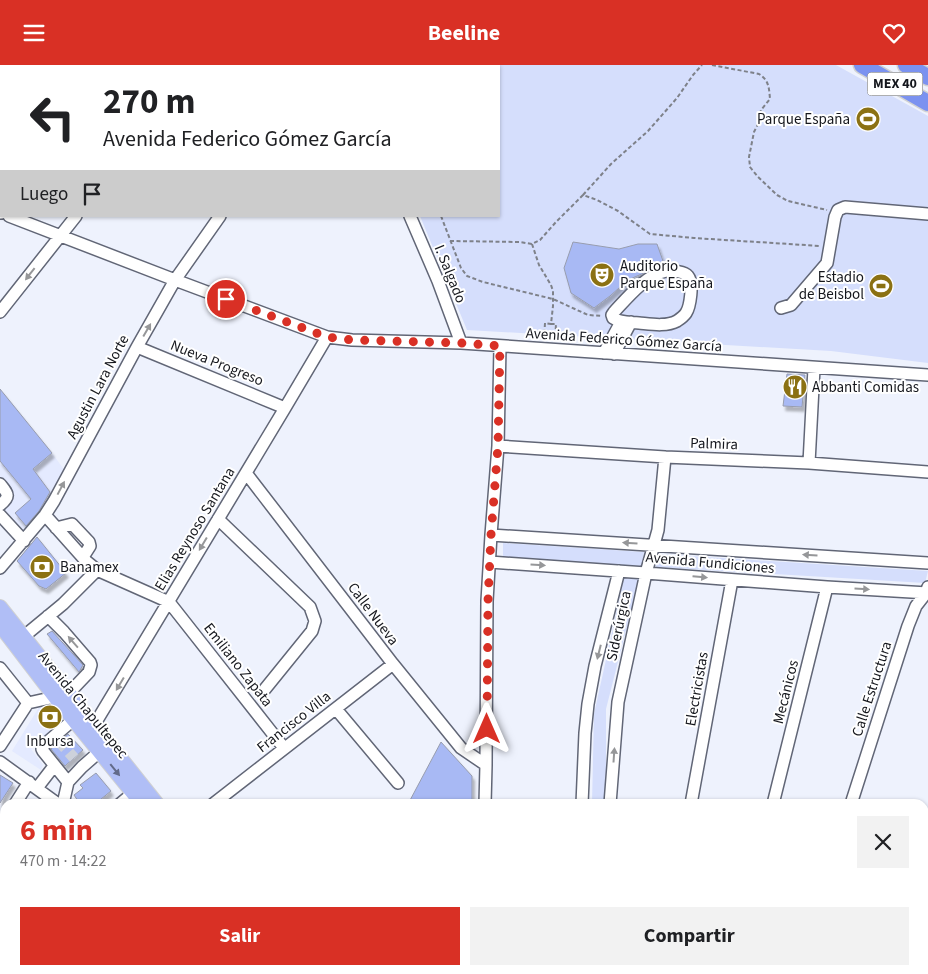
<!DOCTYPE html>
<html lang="es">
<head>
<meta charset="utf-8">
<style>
	:root { --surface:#fff; --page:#f2f2f2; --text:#202124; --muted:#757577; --accent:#d93025 }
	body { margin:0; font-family:"Source Sans 3",sans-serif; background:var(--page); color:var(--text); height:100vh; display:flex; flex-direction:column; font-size:19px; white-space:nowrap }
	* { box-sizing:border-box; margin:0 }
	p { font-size:16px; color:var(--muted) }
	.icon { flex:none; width:28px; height:28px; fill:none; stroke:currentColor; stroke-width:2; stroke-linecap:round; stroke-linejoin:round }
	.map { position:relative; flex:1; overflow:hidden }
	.details { position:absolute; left:0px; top:734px; width:929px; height:176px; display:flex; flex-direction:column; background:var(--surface); border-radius:15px 15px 0 0; box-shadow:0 1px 4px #0004 }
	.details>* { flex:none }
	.banner { position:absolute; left:0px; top:0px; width:500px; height:152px; box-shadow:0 1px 4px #0004; background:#fff; color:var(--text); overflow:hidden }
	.pin { position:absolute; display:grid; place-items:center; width:42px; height:42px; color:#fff; margin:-21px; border:2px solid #fff; border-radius:50%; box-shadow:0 1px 5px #0007 }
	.me { position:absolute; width:55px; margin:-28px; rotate:0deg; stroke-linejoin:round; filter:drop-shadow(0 0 4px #0008) }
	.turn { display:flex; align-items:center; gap:18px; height:105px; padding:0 20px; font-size:22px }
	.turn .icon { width:65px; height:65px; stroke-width:2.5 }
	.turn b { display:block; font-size:35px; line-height:42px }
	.then { display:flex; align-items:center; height:48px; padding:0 20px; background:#0003; gap:10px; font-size:19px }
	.round { display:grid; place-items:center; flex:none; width:52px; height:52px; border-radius:0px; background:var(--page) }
	.summary { display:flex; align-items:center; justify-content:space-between; height:85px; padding:0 20px }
	h1 { font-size:30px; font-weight:700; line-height:38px; color:var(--accent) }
	.cta { display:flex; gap:10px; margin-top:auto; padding:10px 20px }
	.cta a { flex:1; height:58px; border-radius:0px; background:var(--accent); color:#fff; font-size:20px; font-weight:700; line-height:58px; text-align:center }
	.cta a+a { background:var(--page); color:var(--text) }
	header { display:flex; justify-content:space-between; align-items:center; height:65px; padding:0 20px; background:var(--accent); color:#fff; font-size:22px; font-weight:700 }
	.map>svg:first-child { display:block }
</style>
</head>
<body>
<header><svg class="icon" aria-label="menu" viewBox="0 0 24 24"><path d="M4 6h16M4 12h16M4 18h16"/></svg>Beeline<svg class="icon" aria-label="heart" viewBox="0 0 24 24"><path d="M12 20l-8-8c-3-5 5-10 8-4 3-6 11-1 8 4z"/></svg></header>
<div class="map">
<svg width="928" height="909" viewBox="0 0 928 909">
	<defs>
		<filter id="shadow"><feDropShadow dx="2.5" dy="4.5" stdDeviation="1" flood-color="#0004"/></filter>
	</defs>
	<rect width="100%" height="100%" fill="#eef2fd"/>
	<path fill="#e4eaff" d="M 0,324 L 52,388 L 65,406 L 52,428 L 43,446 L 18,473 L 0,453 Z
		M 48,638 L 64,657 L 31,684 L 43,700 L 41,705 L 12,686 L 41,639 Z"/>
	<path fill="#d5defc" d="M 358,0 L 836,0 L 928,51 L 928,298 L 831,286 L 467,265 L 420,151 L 499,151 L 499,1 L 359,1 Z
		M 503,478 L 644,487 L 641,503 L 503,492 Z
		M 659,489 L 928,506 L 925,518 L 656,502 Z
		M 624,513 L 639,514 L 606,644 L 606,739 L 592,739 L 594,649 Z"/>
	<path fill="#a8b9f4" stroke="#989dae" filter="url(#shadow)" d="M 573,177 L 619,184 L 638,179 L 657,179 L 663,196 L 646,207 L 628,215 L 610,231 L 594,243 L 571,228 L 564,203 Z
		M 787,309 L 805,310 L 802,342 L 783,341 Z
		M 0,324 L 52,388 L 33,404 L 50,427 L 39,446 L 26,461 L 15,448 L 31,434 L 0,396 Z
		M 37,472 L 66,508 L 46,524 L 39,521 L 17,496 Z
		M 52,566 L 83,600 L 79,607 L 47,569 Z
		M 68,669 L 83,685 L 65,701 L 51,684 Z
		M 441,677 L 472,711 L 472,739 L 408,739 Z
		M 96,708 L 111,726 L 95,739 L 80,739 L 74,730 L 83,723 L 80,720 Z
		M 0,710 L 13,718 L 0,738 Z"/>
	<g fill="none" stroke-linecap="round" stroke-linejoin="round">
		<path stroke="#cdd1db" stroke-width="11" stroke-dasharray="11 5.5" stroke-linecap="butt" d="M 58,675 L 74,693"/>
		<defs>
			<path id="minor" d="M 345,0 L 345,1
				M 24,1 L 25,0
				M 78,1 L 79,0
				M 196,1 L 197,0
				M 0,34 L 1,32
				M 0,107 L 1,105
				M 0,148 L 1,148
				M 9,151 L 175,215 L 327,272 L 352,275 L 461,278 L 928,310
				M 410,151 L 438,216 L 461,278
				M 666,206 C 673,206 684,206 688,211 C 694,218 690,242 686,248 C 684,251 680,254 677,256 C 666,262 650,259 639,258 C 630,257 620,258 613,253 L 612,250 L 614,247 C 628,232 646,210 666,206 Z
				M 781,243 L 791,240 L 827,198 L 835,152 L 838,145 L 845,142 L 928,149
				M 0,247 L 76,151
				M 137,282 L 285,343
				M 604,288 L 621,257
				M 614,289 L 631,257
				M 498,381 L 665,392 L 809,398 L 928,407
				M 809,398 L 814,303
				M 246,408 L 393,599 L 461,683 L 486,700
				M 0,419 C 8,429 11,431 0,440
				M 0,450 L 24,476
				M 218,454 L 310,542 L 315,556 L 312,566 L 265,624
				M 56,463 L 72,459 L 89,477 L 90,481 L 83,492
				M 491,470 L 928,498
				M 490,497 L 646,508 L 827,522 L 928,528
				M 0,503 L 45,450 L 54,436 L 137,282 L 175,215 L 220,151
				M 97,505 L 169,537 L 284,683
				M 48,551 L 64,567 L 90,597 L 91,600 L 89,607 L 69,628
				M 17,577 L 63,539 L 97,505 L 86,496 L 45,450
				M 0,603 L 28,638
				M 336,644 L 398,718
				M 80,649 L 44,680 L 42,684 L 43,686 L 68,717 L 82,702 L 106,681
				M 90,667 L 285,343 L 327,272
				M 0,681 L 28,638 L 55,632
				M 0,697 L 58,739
				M 37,723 L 54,701
				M 15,739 L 29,717
				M 63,739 L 68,717
				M 120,739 L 138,724
				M 213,739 L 393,599
				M 485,739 L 486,700 L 487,536 L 491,470 L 498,381 L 500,281
				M 582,739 L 585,668 L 588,639 L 595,601 L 619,506
				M 610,739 L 618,637 L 646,508 L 658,465 L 665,392
				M 691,739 L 732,515
				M 773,739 L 827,522
				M 851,739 L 908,561 L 916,541 L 926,528 L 928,522
				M 0,763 L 5,755
				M 0,791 L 5,794
				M 924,799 L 928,788
				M 0,826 L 5,828
				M 0,866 L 5,869
				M 61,905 L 102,907 L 112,909
				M 394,905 L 405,909
				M 447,905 L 447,909
				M 746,905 L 751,909
				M 811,905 L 831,909
				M 47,909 L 47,905
				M 242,909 L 247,905
				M 476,909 L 477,905
				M 572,909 L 583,906 L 596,909
				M 880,909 L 882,905"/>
			<path id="major" d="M 0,542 L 157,739
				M 0,560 L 55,632 L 142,739
				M 277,905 L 280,909
				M 289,905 L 292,909"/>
			<path id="highway" d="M 862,0 L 928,38
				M 906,0 L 928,12"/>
		</defs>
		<use href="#minor" stroke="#616676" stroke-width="14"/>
		<use href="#major" stroke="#d0d1d2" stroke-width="16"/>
		<use href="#highway" stroke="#d0d1d2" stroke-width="19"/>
		<path stroke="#7e8189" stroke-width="2" stroke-dasharray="4 2.5" stroke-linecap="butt" d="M 382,0 L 382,1
			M 414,0 L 414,1
			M 712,0 L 759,9 C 769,15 769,23 770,34 L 761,45 L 758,59 L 754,67 L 749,92 L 750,102 L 758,112 L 777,130 L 788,136 L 827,145
			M 583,130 L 611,99 L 648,66 L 677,33 L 693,10 L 702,0
			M 441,151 L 461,203 L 467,211 L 483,217 L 553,234 L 588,250 L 602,251
			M 450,176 L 520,177 L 532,179 L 540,175 L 556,157 L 583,130 L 597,135 L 618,146 L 650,169 L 694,173 L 820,181
			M 532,179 L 539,200 L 551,220 L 553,226 L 553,241 L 551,259 L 556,259 L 555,275
			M 544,275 L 545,258 L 551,259"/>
		<use href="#minor" stroke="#fff" stroke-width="11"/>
		<use href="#major" stroke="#b0bef6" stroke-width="14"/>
		<use href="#highway" stroke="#7b92f0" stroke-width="16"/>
	</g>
	<defs><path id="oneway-solid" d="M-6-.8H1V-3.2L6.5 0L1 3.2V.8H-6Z" transform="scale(1.25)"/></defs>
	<g fill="#969799">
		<use href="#oneway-solid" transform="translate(30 209) rotate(128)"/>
		<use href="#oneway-solid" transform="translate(147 265) rotate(-60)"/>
		<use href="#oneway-solid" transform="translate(61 423) rotate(-62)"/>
		<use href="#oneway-solid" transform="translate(630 478) rotate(-176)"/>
		<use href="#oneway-solid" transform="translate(203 479) rotate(121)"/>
		<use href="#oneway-solid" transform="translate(810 490) rotate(-176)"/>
		<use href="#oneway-solid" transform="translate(538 500) rotate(4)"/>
		<use href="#oneway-solid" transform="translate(700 512) rotate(5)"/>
		<use href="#oneway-solid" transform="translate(862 524) rotate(3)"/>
		<use href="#oneway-solid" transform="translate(73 577) rotate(-131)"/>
		<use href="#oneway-solid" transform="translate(599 587) rotate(104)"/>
		<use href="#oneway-solid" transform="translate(120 619) rotate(121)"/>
		<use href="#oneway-solid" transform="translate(614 690) rotate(-86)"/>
	</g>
	<use fill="#626a8a" href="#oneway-solid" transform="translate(115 705) rotate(51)"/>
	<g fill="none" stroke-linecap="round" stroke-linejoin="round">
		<path stroke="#d93025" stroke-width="9" stroke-dasharray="0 16.2" d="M 226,234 L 327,272 L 352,275 L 461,278 L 500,281 L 498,381 L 491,470 L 488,536 L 487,664"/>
	</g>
	<defs>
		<symbol id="stadium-disc" viewBox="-11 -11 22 22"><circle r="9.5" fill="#8b7113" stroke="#fff"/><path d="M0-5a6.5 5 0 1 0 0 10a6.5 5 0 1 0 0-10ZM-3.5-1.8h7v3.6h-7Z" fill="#fff"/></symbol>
		<symbol id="theatre-disc" viewBox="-11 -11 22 22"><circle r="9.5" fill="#8b7113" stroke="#fff"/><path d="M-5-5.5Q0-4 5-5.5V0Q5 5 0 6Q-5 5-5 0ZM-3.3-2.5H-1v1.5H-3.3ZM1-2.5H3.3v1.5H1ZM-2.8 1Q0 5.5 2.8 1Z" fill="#fff"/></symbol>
		<symbol id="restaurant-disc" viewBox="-11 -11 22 22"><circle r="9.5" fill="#8b7113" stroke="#fff"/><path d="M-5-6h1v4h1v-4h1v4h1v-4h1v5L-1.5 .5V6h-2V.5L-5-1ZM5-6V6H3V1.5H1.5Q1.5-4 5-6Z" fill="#fff"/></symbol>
		<symbol id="bank-disc" viewBox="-11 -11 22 22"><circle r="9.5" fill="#8b7113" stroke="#fff"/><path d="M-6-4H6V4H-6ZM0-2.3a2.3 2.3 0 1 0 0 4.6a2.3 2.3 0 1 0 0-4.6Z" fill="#fff"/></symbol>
	</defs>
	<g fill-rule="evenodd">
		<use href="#stadium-disc" x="854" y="40" width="28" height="28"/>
		<use href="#theatre-disc" x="588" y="196" width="28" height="28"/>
		<use href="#stadium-disc" x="867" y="207" width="28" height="28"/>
		<use href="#restaurant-disc" x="781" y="308" width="28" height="28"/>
		<use href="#bank-disc" x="28" y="488" width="28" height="28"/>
		<use href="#bank-disc" x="36" y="638" width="28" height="28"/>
	</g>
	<g text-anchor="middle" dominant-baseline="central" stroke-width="4" stroke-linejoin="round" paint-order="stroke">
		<rect fill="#fff" stroke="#5b5d61" stroke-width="1" x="867.5" y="7.5" width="55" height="23" rx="4"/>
		<g font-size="14" font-weight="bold" fill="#15171d">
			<text x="895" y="19">MEX 40</text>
		</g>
		<g font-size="15" fill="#15171d" stroke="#fff" text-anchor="start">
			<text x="850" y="54" text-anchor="end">Parque España</text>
			<text x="620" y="201">Auditorio<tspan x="620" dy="17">Parque España</tspan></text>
			<text x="864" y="212" text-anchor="end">Estadio<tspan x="864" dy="17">de Beisbol</tspan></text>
			<text x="812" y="322">Abbanti Comidas</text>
			<text x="60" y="502">Banamex</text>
			<text x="50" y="676" text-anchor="middle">Inbursa</text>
		</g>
		<g font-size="15" fill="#15171d" stroke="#fff">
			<text transform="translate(450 209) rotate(68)">I. Salgado</text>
			<text transform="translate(624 275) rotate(4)">Avenida Federico Gómez García</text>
			<text transform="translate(217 298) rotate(22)">Nueva Progreso</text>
			<text transform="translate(98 322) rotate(-62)">Agustin Lara Norte</text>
			<text transform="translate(714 379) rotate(2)">Palmira</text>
			<text transform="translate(195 464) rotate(-59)">Elias Reynoso Santana</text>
			<text transform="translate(710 498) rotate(5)">Avenida Fundiciones</text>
			<text transform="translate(373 549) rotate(53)">Calle Nueva</text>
			<text transform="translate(619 561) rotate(-78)">Siderúrgica</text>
			<text transform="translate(238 600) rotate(52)">Emiliano Zapata</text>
			<text transform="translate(697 624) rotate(-80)">Electricistas</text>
			<text transform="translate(872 624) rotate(-72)">Calle Estructura</text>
			<text transform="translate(786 627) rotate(-76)">Mecánicos</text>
			<text transform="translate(83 640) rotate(51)">Avenida Chapultepec</text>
			<text transform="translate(294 657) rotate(-38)">Francisco Villa</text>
		</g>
	</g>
</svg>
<div class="pin" style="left:226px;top:234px;background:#d93025"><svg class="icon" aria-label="arrive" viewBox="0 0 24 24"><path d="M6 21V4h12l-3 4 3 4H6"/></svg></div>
<svg class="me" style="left:487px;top:664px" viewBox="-20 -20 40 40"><path d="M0-17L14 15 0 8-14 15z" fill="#d93025" stroke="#fff" stroke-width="4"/></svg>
<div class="banner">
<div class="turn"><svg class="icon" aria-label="left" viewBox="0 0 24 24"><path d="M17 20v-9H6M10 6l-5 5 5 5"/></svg><div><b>270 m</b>Avenida Federico Gómez García</div></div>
<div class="then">Luego<svg class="icon" aria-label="arrive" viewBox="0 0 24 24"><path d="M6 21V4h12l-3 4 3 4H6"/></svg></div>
</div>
<section class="details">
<div class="summary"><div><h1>6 min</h1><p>470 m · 14:22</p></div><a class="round"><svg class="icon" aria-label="close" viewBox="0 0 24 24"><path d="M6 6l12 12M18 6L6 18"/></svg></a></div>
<div class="cta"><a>Salir</a><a>Compartir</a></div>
</section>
</div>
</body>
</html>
